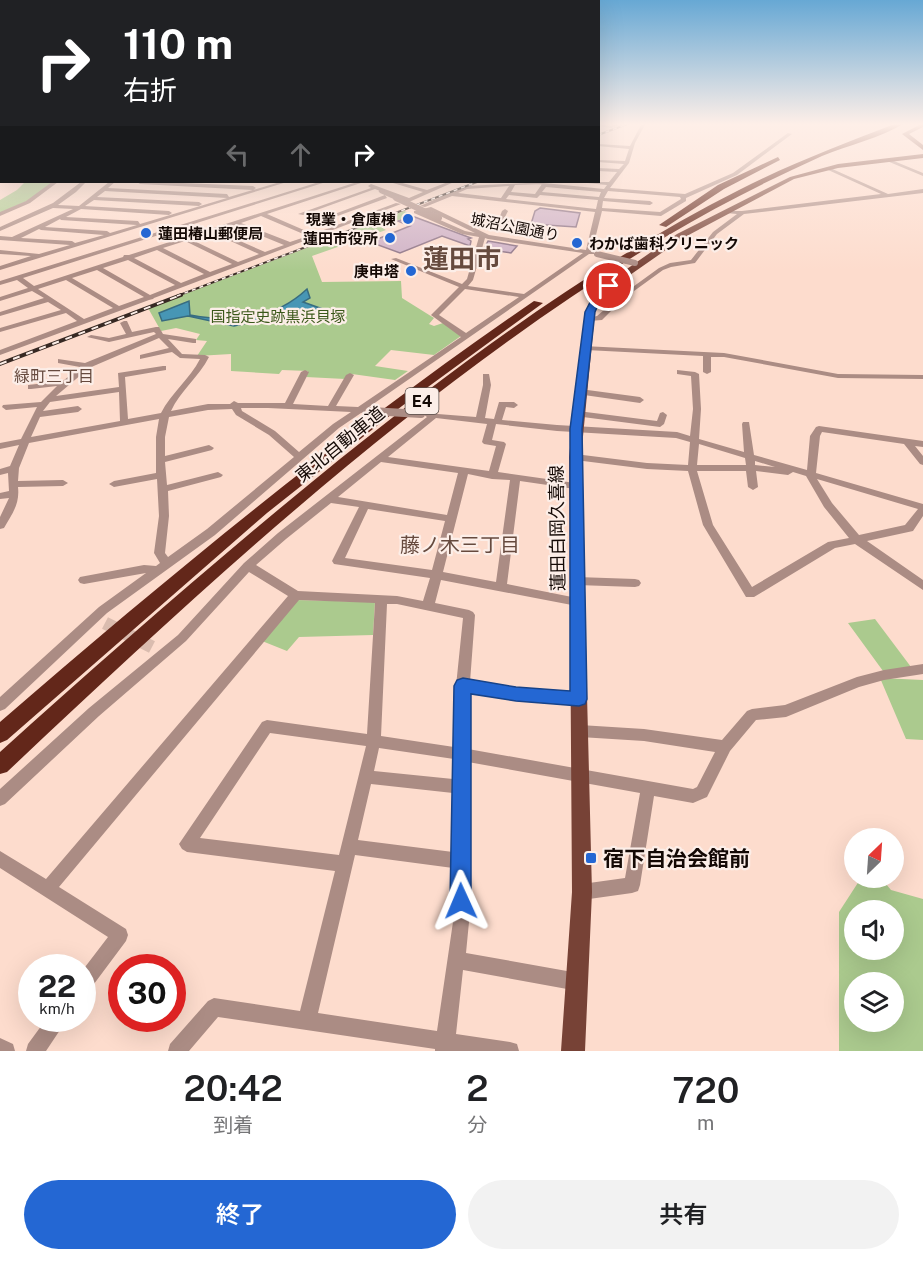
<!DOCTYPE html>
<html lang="ja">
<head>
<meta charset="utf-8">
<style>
	:root { --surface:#fff; --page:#f2f2f2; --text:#202124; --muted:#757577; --accent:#2467d3 }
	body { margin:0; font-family:"Public Sans","Noto Sans JP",sans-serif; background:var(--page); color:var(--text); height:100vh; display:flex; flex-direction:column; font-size:22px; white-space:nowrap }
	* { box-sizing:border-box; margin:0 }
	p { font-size:20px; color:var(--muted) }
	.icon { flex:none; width:33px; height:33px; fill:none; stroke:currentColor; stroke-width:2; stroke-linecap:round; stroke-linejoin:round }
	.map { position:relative; height:1051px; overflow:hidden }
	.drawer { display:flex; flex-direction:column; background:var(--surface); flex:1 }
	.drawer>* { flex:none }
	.guide { position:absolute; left:0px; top:0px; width:600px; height:183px; box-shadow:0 6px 24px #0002; background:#202124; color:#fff; overflow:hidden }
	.needle { width:39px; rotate:25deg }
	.fabs { position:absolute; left:844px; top:828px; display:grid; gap:12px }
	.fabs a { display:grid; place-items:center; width:60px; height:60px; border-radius:50%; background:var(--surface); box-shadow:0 6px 24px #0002; font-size:30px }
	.speed { position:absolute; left:18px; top:954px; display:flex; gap:12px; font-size:30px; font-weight:700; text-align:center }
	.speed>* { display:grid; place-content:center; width:78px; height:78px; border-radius:50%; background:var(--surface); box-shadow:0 6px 24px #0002; line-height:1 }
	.speed small { font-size:15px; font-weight:400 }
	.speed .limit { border:9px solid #d22; background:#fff; color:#111 }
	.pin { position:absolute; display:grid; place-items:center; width:51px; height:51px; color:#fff; margin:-26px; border:3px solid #fff; border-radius:50%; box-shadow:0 2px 6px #0007 }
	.me { position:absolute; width:66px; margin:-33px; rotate:359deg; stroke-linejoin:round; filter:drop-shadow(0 0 4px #0008) }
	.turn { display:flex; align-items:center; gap:21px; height:126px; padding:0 24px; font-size:27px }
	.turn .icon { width:78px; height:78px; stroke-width:2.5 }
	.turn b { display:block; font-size:42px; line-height:51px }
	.lanes { display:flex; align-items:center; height:57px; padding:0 24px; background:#0003; justify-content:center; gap:30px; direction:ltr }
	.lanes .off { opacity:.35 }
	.eta { display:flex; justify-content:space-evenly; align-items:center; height:102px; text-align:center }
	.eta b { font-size:36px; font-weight:600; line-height:42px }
	.cta { display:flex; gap:12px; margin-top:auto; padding:12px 24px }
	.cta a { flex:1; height:69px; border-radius:36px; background:var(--accent); color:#fff; font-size:24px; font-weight:600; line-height:69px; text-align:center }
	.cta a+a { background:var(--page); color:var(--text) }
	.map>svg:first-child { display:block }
</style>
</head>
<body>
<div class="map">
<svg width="923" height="1051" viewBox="0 0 923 1051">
	<rect width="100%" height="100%" fill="#fddccd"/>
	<path fill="#abca8e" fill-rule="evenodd" d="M 25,182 L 53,182 L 29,200 L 0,213 L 0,200 L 17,190 Z
		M 404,211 L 413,214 L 381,227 L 386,230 L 312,256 L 322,282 L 401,281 L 402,298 L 434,318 L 429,324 L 434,326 L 443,323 L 461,336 L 434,355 L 391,350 L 375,366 L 408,371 L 395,380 L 352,374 L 345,379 L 306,377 L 308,371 L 282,370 L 279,374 L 231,371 L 231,354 L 197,356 L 207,341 L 196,340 L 200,334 L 176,328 L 161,331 L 148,308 Z
		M 296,600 L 375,602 L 373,635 L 299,637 L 287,651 L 262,641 Z
		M 875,619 L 911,667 L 883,671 L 848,623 Z
		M 880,678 L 923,680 L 923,740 L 906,739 Z
		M 861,878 L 881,878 L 891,890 L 923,899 L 923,1051 L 839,1051 L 839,912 ZM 855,910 L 894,910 L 894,950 L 855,950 ZM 855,982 L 894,982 L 894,1022 L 855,1022 Z"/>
	<path fill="#4796b5" stroke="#386c80" stroke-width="1.5" d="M 307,289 L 310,298 L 303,302 L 334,313 L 290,313 L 234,326 L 188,316 L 162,321 L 159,313 L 189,301 L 190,315 C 234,323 274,320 307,289 Z"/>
	<path fill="#ceb1c6" stroke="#8d7386" stroke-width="1.5" d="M 540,208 L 580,213 L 576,227 L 531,224 L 535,211 Z
		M 412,216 L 471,238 L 468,239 L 471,241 L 470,246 L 442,236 L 400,253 L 370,242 L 410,226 L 398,221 Z
		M 488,241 L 517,246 L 511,253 L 484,249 Z"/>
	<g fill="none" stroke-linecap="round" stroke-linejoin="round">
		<path stroke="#dabcaf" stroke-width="13" stroke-dasharray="13 7" stroke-linecap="butt" d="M 105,623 L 152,647"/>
		<path fill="#ab8c84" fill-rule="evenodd" d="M 619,123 L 625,123 L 611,128 L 598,126 L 598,124 L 611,126 Z
			M 642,123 L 646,123 L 635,143 L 629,163 L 610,188 L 685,194 L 733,173 L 788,133 L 792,134 L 737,175 L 686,198 L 686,201 L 661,216 L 602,211 L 592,251 L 594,252 L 594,254 L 589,254 L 366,409 L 365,412 L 361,413 L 339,428 L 215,535 L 107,613 L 5,709 L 0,711 L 0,697 L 99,607 L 146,573 L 84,584 L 80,583 L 78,580 L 80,577 L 144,565 L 156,566 L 160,563 L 154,553 L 159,516 L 157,479 L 114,487 L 109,484 L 114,481 L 156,473 L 156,437 L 159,419 L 29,443 L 19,468 L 18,481 L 63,480 L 68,483 L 63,486 L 18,487 C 20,504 12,514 4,528 L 0,529 L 0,517 L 9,498 L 0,499 L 0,493 L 9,491 L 8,473 L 0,475 L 0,469 L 10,466 L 19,445 L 0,449 L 0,443 L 21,439 L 37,407 L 6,410 L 2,407 L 3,405 L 41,402 L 57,386 L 31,389 L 28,389 L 28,385 L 63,381 L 80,367 L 58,363 L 58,359 L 85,363 L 156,334 L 154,332 L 109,342 L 87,337 L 91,335 L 109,338 L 126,334 L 120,323 L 124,321 L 127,321 L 132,332 L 156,327 L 159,327 L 163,334 L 196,339 L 196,343 L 193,343 L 168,339 L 182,354 L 205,355 L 209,357 C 199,377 180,391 171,411 L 208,404 L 230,404 L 234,401 L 238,403 L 285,403 L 301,372 L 305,370 L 309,372 L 293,404 L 328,406 L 346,375 L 350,373 L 354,375 L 336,406 L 358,407 L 461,337 L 431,315 L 459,287 L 391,259 L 396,258 L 462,284 L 467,279 L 479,237 L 462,234 L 414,213 L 414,211 L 431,207 L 489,235 L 586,250 L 595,212 L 452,196 L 425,207 L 420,206 L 466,186 L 546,182 L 544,183 L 604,189 L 607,185 L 577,182 L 609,182 L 617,172 L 598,171 L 598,168 L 619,169 L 624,164 L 598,162 L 598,160 L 625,161 L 629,149 L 598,146 L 598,144 L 630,146 ZM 542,184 L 535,194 L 511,192 L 515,185 L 544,184 ZM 509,186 L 501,198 L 458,193 L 467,189 ZM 546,187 L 601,192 L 599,197 L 542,192 ZM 608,191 L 680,197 L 681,199 L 660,212 L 602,208 L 603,201 L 650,205 L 653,203 L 650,201 L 604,198 ZM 509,195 L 537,198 L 540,195 L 598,200 L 596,209 L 506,199 ZM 430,211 L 475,233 L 465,231 L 422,212 ZM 485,238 L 488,239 L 583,253 L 524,294 L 468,286 L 473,280 ZM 465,289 L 519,297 L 466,333 L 439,315 ZM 159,338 L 169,348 L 140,355 L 140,359 L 172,352 L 180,358 L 200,359 C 190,379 171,393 161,413 L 128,419 L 125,377 L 166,370 L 166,366 L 163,366 L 118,373 L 119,387 L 56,396 L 89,368 ZM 119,392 L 120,421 L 31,437 L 40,417 L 78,412 L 82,409 L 78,406 L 43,411 L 50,402 ZM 241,408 L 268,408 L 351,412 L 333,424 L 299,452 L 275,431 L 242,411 ZM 232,409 L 236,415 L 269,435 L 294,457 L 207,529 L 168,557 L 165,553 L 169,516 L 168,491 L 221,477 L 223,475 L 218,472 L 167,485 L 165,462 L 212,450 L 214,448 L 209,445 L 165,456 L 165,437 L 169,417 L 208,410 Z
			M 889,159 L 923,173 L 923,176 L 887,161 Z
			M 828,167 L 888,194 L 923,189 L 923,193 L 744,214 L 717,234 L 695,263 L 671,267 L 663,270 L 623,299 L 602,320 L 589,321 L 585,319 L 597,316 L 619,297 L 659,268 L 670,263 L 691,260 L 713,232 L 737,214 L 726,213 L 726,211 L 742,211 L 881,194 L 826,169 Z
			M 52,182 L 58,182 L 30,203 L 0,216 L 0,212 L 26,201 Z
			M 81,182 L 86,182 L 76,192 L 58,205 L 79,206 L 109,182 L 115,182 L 108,188 L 227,194 L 229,197 L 280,182 L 287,182 L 0,270 L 0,266 L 31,256 L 0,254 L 0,250 L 39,254 L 70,245 L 0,240 L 0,236 L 12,237 L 73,209 L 53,208 L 0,231 L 0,227 L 53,203 ZM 105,191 L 227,198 L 140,224 L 138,221 L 66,217 L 81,209 L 169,215 L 172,213 L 169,211 L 85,206 L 94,200 L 199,206 L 202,204 L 199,202 L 97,197 ZM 60,219 L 61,220 L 137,225 L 110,233 L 107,231 L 45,227 ZM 39,229 L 41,230 L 104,235 L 75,243 L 72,241 L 21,238 Z
			M 137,182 L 160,182 L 253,186 L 256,188 L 253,190 L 140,184 Z
			M 319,182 L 326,182 L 23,278 L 34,286 L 123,257 L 124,255 L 129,255 L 357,182 L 364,182 L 267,214 L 313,234 L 396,203 L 401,204 L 154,298 L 153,299 L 149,300 L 0,355 L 0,350 L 77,321 L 66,313 L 0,332 L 0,328 L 61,310 L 48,302 L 0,316 L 0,312 L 44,298 L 32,291 L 0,301 L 0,297 L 28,288 L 17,280 L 0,285 L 0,281 ZM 261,216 L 308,236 L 290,242 L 241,223 ZM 235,225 L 284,245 L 265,252 L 217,231 ZM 211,232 L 259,254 L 238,262 L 190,239 ZM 185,241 L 232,264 L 210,272 L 163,248 ZM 157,250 L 204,274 L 181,283 L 134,258 ZM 128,260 L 175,285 L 150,295 L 103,268 ZM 97,270 L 144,297 L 119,306 L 72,278 ZM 66,280 L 113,308 L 84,319 L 38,289 Z
			M 393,182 L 399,182 L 427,190 L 448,182 L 454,182 L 409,202 L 375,189 L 303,215 L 298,214 L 371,188 L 368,186 L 371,184 L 409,198 L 423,192 L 393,183 Z
			M 385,195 L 387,198 L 321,222 L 316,221 Z
			M 505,209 L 508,211 L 504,219 L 518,221 L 518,223 L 498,221 L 502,211 Z
			M 583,346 L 724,353 L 838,374 L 923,375 L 923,379 L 838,378 L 724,357 L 711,357 L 711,372 L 707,374 L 703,372 L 703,356 L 586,350 L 583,350 Z
			M 677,370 L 695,372 L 699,374 L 701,409 L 699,439 L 744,452 L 742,424 L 743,422 L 749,422 L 754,455 L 807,470 L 810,436 L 816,427 L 819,426 L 923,441 L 923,447 L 915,446 L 923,456 L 923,465 L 920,464 L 904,444 L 822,432 L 820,436 L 816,473 L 923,504 L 923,516 L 913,531 L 867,541 L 923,580 L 923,590 L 855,544 L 835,548 L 754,597 L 746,597 L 703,525 L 688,471 L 647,469 L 575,460 L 570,457 L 575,454 L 647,463 L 688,465 L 690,442 L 676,438 L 557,431 L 496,424 L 492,440 L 504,442 L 506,444 L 498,472 L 575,483 L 580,486 L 575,489 L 520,481 L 507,584 L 577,598 L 581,599 L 583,602 L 581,605 L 577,606 L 441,580 L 435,603 L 469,610 L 473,612 L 475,615 L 470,682 L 516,688 L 579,693 L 584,695 L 586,699 L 584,703 L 579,705 L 516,700 L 469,692 L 468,749 L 693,789 L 697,787 L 715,752 L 644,741 L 580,737 L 575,735 L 573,731 L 575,727 L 580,725 L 644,729 L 722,740 L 747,711 L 752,709 L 785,705 L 857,677 L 884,670 L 923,664 L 923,674 L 884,680 L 859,687 L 786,717 L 756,720 L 730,751 L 707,797 L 693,803 L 654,796 L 640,885 L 638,891 L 632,893 L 582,900 L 576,898 L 574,892 L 576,886 L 582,884 L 625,878 L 640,793 L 468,762 L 469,922 L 466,953 L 578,973 L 584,976 L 587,982 L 584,988 L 578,991 L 463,970 L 456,1034 L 510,1042 L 517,1044 L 519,1051 L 435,1051 L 435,1049 L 218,1017 L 189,1051 L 168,1051 L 170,1044 L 208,1001 L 214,998 L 300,1011 L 335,871 L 187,852 L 182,849 L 179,844 L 262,722 L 267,720 L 367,734 L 375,603 L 299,600 L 59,887 L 126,929 L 128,935 L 126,941 L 88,992 L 82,995 L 82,971 L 108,937 L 0,868 L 0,851 L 46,879 L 288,596 L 249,572 L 186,641 L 99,716 L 5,804 L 0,806 L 0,789 L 89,708 L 178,635 L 244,563 L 278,533 L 427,417 L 424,415 L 425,413 L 476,417 L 483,385 L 483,374 L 489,374 L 491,385 L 485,418 L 494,419 L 499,402 L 514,402 L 518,405 L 514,408 L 506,407 L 502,420 L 557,425 L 677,432 L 690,436 L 693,409 L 691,376 L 677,374 ZM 436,418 L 487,424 L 482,442 L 484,444 L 496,446 L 489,471 L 388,457 ZM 699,444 L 745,458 L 746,465 L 697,465 ZM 755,461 L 775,467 L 755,465 ZM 381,462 L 458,473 L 447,515 L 338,497 ZM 697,471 L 746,471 L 748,487 L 753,490 L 758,487 L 756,471 L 788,475 L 793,472 L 806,476 L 824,507 L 849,538 L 828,542 L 752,587 L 713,525 ZM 468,474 L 492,479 L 510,480 L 496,582 L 443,572 ZM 817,479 L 918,509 L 905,525 L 859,535 L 832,503 ZM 331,503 L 359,507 L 332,561 L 334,564 L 430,578 L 423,601 L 397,596 L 298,591 L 256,565 L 286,539 ZM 368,509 L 445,521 L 432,570 L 345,558 ZM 387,604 L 397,604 L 463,618 L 456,686 L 454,747 L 381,736 ZM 270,733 L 366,746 L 339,855 L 200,838 ZM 379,748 L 454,759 L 453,779 L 374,771 ZM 371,784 L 453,793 L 453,852 L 358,840 ZM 355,855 L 453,868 L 453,922 L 437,1031 L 318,1013 Z
			M 580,389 L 640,397 L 644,400 L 640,403 L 577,394 L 577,390 Z
			M 578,411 L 657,421 L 660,413 L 663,412 L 667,415 L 664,424 L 660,427 L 575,416 L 574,414 Z
			M 577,577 L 635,579 L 639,580 L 641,583 L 639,586 L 635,587 L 577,585 L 573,584 L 571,581 L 573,578 Z
			M 47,1018 L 68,1018 L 46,1051 L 26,1051 L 28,1044 Z
			M 0,1038 L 13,1044 L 15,1051 L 0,1051 Z"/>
		<path fill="#774236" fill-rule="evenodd" d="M 923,123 L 923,127 L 909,134 L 923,145 L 923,150 L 902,134 Z
			M 0,137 L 2,137 L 2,141 L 0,141 Z
			M 923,154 L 923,158 L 838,168 L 794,179 L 683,238 L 607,291 L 598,302 L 595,312 L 581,457 L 592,892 L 585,1051 L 561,1051 L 572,892 L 569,457 L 585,312 L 590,301 L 601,287 L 677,234 L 790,177 L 838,164 Z"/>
		<path fill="#63271a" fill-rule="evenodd" d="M 897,123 L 905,123 C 880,138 849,145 822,156 C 769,180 717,206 667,236 C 424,382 213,578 7,772 L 0,774 L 0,752 C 111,652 224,553 340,459 C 465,359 595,263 739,190 C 790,164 843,144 897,123 Z
			M 778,157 L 780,160 L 724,189 L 666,227 L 659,225 L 718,185 Z
			M 534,301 L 543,303 L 402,406 L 267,513 L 7,740 L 0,743 L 0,722 C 172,573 347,429 534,301 Z"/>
		<defs>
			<path id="rail-far1" d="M 598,135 L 630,123
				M 177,296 L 477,182"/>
			<path id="rail" d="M 0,364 L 181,295"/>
		</defs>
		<use href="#rail-far1" stroke="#372923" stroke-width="2"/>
		<use href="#rail" stroke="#372923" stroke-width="4"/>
		<use href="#rail-far1" stroke="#fceee8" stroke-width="1.5" stroke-dasharray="4" stroke-linecap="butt"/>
		<use href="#rail" stroke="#fceee8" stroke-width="2" stroke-dasharray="7" stroke-linecap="butt"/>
		<path stroke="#ab8c84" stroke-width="4.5" d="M 381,191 L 399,199"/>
		<path stroke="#ab8c84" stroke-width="6" d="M 396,198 L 439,218
			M 597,254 L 635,263"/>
		<path stroke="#ab8c84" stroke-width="8" d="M 371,411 L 421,414"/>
	</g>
	<linearGradient id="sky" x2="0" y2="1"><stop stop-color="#67a8d4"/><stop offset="0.46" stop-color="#feefe8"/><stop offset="1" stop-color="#feefe8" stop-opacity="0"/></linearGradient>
	<rect width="923" height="270" fill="url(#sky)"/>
	<path fill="#2467d3" stroke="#174389" stroke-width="1.5" d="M 609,283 L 613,286 L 601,298 L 595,312 L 582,429 L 587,699 L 585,704 L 579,706 L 516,701 L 471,694 L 471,901 L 468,909 L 461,912 L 453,909 L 450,901 L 454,686 L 457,680 L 463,678 L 516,687 L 570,691 L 570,429 L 585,312 L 594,295 Z"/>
	<g fill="#2467d3" stroke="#fceee8" stroke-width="2">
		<circle cx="408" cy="219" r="6"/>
		<circle cx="146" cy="233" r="6"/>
		<circle cx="390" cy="238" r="6"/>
		<circle cx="577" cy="243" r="6"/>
		<circle cx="411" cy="271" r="6"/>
		<rect x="585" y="852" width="12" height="12" rx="3"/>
	</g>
	<g text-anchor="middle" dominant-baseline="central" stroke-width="4.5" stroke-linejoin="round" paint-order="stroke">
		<g font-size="15" font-weight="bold" fill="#140905" stroke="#fceee8" text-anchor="end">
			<text x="396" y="219">現業・倉庫棟</text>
			<text x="158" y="233" text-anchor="start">蓮田椿山郵便局</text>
			<text x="378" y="238">蓮田市役所</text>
			<text x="589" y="243" text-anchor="start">わかば歯科クリニック</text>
			<text x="399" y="271">庚申塔</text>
		</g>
		<g font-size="15" fill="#140905" stroke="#fceee8">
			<text transform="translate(515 227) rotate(11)">城沼公園通り</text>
		</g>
		<g font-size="15" fill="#3b581a" stroke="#fceee8">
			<text x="278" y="316">国指定史跡黒浜貝塚</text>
		</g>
		<g font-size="16" fill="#664a3e" stroke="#fceee8">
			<text x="54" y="376">緑町三丁目</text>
		</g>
		<rect fill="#fceee8" stroke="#5a4e49" stroke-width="1.5" x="405.5" y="388" width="33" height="26" rx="4.5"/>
		<g font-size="16" font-weight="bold" fill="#140905">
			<text x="422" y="401">E4</text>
		</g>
		<g font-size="18" fill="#140905" stroke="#fceee8">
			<text transform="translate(340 444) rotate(-39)">東北自動車道</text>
			<text transform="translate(557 528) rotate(-91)">蓮田白岡久喜線</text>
		</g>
		<g font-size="20" fill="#664a3e" stroke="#fceee8">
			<text x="460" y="545">藤ノ木三丁目</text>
		</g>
		<g font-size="21" font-weight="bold" fill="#140905" stroke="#fceee8" text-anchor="start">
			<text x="603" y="858">宿下自治会館前</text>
		</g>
		<g font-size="26" font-weight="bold" fill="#664a3e" stroke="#fceee8">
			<text x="462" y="258">蓮田市</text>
		</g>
	</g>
</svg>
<div class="fabs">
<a><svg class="needle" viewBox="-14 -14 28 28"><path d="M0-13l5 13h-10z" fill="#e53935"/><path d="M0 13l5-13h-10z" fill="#757577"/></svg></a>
<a><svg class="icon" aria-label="sound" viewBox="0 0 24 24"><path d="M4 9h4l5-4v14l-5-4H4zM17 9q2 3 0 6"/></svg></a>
<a><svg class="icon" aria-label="layers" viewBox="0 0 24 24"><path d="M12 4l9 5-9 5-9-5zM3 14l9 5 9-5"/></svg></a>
</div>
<div class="speed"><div>22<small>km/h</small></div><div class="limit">30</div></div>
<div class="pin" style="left:609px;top:286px;background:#d93025"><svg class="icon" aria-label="arrive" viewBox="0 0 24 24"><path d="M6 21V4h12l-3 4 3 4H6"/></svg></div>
<svg class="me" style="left:461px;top:901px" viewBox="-20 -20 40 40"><path d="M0-17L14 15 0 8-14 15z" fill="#2467d3" stroke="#fff" stroke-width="4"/></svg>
<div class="guide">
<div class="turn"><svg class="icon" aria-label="right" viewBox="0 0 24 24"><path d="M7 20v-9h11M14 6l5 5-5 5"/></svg><div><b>110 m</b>右折</div></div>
<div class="lanes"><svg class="icon off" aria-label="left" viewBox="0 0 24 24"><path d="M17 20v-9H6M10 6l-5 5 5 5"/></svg><svg class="icon off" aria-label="ahead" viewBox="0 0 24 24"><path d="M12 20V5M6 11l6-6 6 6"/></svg><svg class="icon" aria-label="right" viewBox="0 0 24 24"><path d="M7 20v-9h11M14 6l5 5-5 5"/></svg></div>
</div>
</div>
<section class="drawer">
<div class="eta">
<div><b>20:42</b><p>到着</p></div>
<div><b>2</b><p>分</p></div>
<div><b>720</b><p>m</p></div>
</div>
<div class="cta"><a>終了</a><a>共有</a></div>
</section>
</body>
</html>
